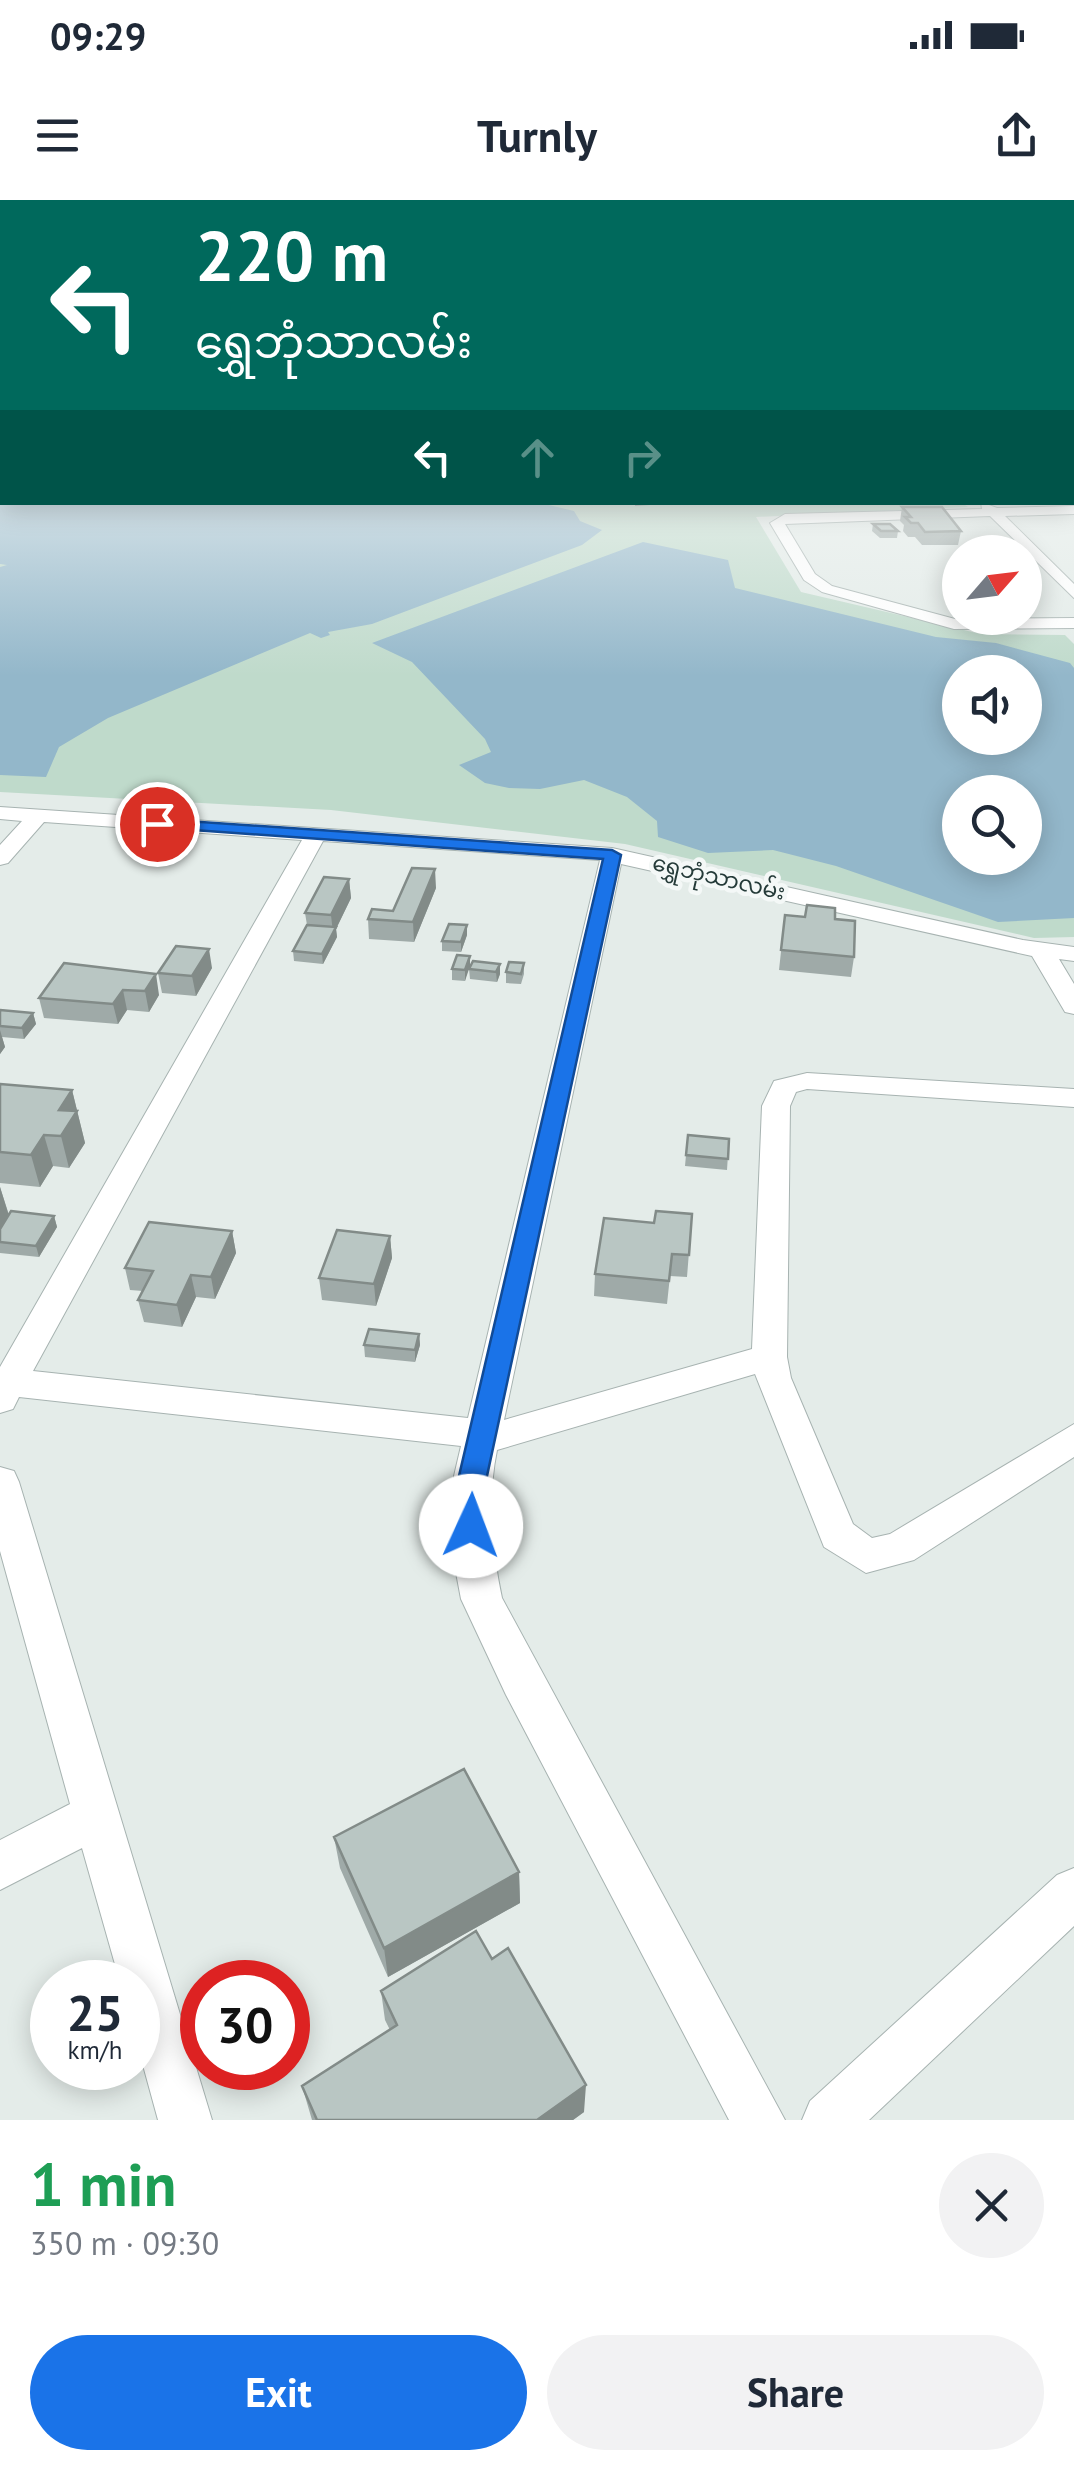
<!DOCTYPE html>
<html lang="en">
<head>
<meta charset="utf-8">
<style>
	:root { --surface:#fff; --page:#f2f2f3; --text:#1f2937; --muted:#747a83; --accent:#1a73e8 }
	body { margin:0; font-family:"PT Sans","Noto Sans Myanmar",sans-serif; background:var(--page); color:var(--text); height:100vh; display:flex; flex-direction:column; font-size:38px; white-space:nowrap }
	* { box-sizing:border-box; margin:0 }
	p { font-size:32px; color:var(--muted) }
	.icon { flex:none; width:55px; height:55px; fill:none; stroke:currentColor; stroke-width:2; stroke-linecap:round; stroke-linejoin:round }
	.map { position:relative; height:1920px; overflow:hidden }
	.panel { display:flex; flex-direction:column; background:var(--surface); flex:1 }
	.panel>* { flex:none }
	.top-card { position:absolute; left:0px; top:0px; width:1075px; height:305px; box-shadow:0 5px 25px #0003; background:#00695c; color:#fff; overflow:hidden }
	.needle { width:65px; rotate:62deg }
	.controls { position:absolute; left:942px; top:335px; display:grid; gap:20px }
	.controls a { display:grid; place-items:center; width:100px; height:100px; border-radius:50%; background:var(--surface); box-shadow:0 5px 25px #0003; font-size:50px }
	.speed { position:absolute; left:30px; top:1760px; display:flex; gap:20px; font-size:50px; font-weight:700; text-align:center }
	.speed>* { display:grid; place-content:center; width:130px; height:130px; border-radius:50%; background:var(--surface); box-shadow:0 5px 25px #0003; line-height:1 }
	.speed small { font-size:25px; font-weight:400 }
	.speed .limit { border:15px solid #d22; background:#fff; color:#111 }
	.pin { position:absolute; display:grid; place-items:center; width:85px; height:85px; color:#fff; margin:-42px; border:5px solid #fff; border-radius:50%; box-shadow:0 2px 10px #0007 }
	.me { position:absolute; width:110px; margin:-55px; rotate:2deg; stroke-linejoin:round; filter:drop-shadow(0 0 8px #0008) }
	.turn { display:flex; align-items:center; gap:35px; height:210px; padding:0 30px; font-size:45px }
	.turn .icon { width:130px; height:130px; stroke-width:2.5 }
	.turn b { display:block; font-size:70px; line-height:85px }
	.lanes { display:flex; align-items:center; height:95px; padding:0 30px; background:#0003; justify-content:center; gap:50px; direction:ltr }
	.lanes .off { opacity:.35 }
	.round { display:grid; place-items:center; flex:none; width:105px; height:105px; border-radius:52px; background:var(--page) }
	.headline { display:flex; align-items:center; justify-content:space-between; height:170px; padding:0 30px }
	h1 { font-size:60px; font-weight:800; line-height:75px; color:#1e9e55 }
	.action { display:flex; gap:20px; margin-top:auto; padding:20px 30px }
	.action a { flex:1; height:115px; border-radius:60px; background:var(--accent); color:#fff; font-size:40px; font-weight:800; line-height:115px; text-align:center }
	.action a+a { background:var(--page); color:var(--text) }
	.status { display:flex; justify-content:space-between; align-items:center; height:70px; padding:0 50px; background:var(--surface); direction:ltr }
	.status svg { height:28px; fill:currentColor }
	header { display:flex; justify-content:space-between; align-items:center; height:130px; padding:0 30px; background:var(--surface); font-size:45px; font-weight:800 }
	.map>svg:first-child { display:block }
</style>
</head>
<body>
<div class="status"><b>09:29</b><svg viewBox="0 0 49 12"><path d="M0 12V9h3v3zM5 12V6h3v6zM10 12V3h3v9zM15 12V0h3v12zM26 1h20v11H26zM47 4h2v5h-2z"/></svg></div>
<header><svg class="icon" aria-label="menu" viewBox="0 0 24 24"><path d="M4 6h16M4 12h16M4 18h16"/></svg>Turnly<svg class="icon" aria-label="share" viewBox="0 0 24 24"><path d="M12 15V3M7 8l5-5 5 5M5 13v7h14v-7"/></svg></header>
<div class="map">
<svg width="1074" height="1920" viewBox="0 0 1074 1920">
	<rect width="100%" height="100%" fill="#e4ece9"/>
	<path fill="#bfdacb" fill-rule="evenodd" d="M 0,207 L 2,302 L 962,303 L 968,307 L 756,317 L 801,392 L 981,434 L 1065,435 L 1074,444 L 1074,737 L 1034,738 L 625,644 L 331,610 L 0,592 ZM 960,472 L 1025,472 L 1025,538 L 960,538 ZM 960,592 L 1025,592 L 1025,658 L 960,658 Z"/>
	<path fill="#93b7ca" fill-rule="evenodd" d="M 0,207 L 2,302 L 536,302 L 574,311 L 580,321 L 602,330 L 582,345 L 372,424 L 328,432 L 330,435 L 321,438 L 310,433 L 108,518 L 59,547 L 46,577 L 0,575 L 0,367 L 7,365 L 0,364 Z
		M 643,342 L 728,360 L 735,388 L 936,437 L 996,443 L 1070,463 L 1074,468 L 1074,718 L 998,722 L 836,666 L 773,650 L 708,653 L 658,637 L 657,621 L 627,597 L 584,580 L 540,589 L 509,588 L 485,583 L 459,565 L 491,552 L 485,539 L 412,462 L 372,443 ZM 960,472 L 1025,472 L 1025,538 L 960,538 ZM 960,592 L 1025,592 L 1025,658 L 960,658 Z"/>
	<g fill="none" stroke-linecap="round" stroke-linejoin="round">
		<defs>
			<path id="street" d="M 1072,241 L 1074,241 L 1074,249 L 1072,248 Z
				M 981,302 L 997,308 L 1074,306 L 1074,314 L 1005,316 L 1074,384 L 1074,398 L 990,316 L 785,324 L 815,374 L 832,386 L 955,419 L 1074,418 L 1074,428 L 954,429 L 822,392 L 804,380 L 770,323 L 785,314 L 982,309 Z
				M 0,607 L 612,648 L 1023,740 L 1074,747 L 1074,761 L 1059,759 L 1074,784 L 1074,814 L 1065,812 L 1032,756 L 621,664 L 504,1220 L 752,1149 L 762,906 L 774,881 L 807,873 L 1074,889 L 1074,907 L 807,889 L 796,892 L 790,906 L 787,1157 L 791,1178 L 853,1324 L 872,1338 L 890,1334 L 1074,1224 L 1074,1257 L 914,1360 L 866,1373 L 824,1347 L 755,1174 L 497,1250 C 487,1298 492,1351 502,1398 L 785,1920 L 729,1920 L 506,1495 L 461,1399 L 454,1362 L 454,1276 L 461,1246 L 19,1197 L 13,1209 L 0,1213 L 0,1167 L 302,640 L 44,622 L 8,663 L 0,665 L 0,645 L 22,621 L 0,619 ZM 323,641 L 600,660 L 468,1218 L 33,1171 Z
				M 0,1267 L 14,1271 L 19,1282 L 212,1920 L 158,1920 L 138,1847 L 138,1782 L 120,1782 L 82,1648 L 0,1690 L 0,1640 L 70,1604 L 0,1351 Z
				M 1074,1668 L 1074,1726 L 869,1920 L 802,1920 L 810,1901 L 1057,1675 Z"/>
		</defs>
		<use href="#street" stroke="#a7b3b1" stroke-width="2"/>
		<use href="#street" fill="#fff" fill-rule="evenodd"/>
	</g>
	<path fill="#9faaa8" d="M 902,307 L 961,331 L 958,345 L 922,345 L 915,337 L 908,337 L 903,331 L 904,325 L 900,321 Z
		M 873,324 L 898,331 L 897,338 L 880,338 L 872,331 Z
		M 956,360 L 960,360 L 960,382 L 954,374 Z
		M 949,384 L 960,384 L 960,407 L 947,392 Z
		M 1025,384 L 1033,393 L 1030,408 L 1025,408 Z
		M 349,679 L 351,698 L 336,729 L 337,737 L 323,764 L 294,761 L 293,751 L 307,725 L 305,713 Z
		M 436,688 L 414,742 L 369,739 L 368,719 L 393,711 Z
		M 785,715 L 835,719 L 854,757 L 851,777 L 779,770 Z
		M 467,725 L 467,735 L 461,752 L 442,751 L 442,741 Z
		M 470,756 L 465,781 L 452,780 L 452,769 Z
		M 64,763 L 159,795 L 149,812 L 127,810 L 118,824 L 44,818 L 39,798 Z
		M 524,763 L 524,774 L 521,784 L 506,783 L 506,772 Z
		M 500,764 L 500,774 L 497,782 L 470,779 L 469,769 Z
		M 212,768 L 196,796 L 162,793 L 158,773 Z
		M 0,810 L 33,813 L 36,824 L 24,839 L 2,837 L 5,847 L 0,854 Z
		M 0,884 L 72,890 L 85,943 L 69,968 L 53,966 L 40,987 L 0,983 Z
		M 729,939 L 727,970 L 685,966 L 686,955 Z
		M 0,987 L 9,1015 L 54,1016 L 57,1027 L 39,1057 L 0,1053 Z
		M 692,1014 L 687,1077 L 670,1076 L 667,1104 L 594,1096 L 595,1074 L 654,1023 Z
		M 232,1031 L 236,1053 L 215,1099 L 196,1097 L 182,1127 L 144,1122 L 138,1100 L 143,1091 L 130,1090 L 125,1068 Z
		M 390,1036 L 392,1058 L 376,1106 L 322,1100 L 319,1078 Z
		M 419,1134 L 420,1145 L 415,1162 L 365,1157 L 364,1145 Z
		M 334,1637 L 519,1672 L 520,1703 L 388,1777 L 340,1668 Z
		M 492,1759 L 584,1912 L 573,1920 L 312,1920 L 302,1886 L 390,1830 L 385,1820 L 381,1791 Z"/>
	<path fill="#828b88" d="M 635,302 L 651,302 L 650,305 L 635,306 Z
		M 435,669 L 436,688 L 414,742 L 413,722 Z
		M 349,679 L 351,698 L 336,729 L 337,737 L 323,764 L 322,754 L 333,733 L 331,715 Z
		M 467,725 L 467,735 L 461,752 L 461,742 Z
		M 209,749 L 212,768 L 196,796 L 192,776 Z
		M 470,756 L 470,766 L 465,781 L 465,770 Z
		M 500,764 L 500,774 L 497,782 L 496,772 Z
		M 156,774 L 159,795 L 149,812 L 145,791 Z
		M 123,790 L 127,810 L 118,824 L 113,804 Z
		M 33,813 L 36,824 L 24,839 L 22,828 Z
		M 0,830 L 5,847 L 0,854 Z
		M 72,890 L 85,943 L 69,968 L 61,936 L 59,910 Z
		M 44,935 L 53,966 L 40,987 L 31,955 Z
		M 0,987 L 9,1016 L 0,1030 Z
		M 54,1016 L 57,1027 L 39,1057 L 36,1046 Z
		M 232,1031 L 236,1053 L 215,1099 L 211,1077 Z
		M 390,1036 L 392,1058 L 376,1106 L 374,1084 Z
		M 191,1075 L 196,1097 L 182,1127 L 177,1105 Z
		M 419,1134 L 420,1145 L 415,1162 L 415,1150 Z
		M 519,1672 L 520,1703 L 388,1777 L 384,1748 Z
		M 586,1885 L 584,1912 L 573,1920 L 537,1920 Z"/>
	<path fill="#b9c6c3" stroke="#828b88" stroke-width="2.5" d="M 902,307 L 942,307 L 961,331 L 925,332 L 918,323 L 911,323 L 905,317 L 911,317 Z
		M 873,324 L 890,324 L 898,331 L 881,331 Z
		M 949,384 L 960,384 L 960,399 Z
		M 1025,384 L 1033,393 L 1025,393 Z
		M 412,668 L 435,669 L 413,722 L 368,719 L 372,709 L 393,711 Z
		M 324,677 L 349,679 L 331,715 L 305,713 Z
		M 807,705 L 835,708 L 835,719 L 855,721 L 854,757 L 781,750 L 785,715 L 805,717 Z
		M 449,724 L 467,725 L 461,742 L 442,741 Z
		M 307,725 L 336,727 L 322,754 L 293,751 Z
		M 176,746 L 209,749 L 192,776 L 158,773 Z
		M 457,755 L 470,756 L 465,770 L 452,769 Z
		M 473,761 L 500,764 L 496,772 L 469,769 Z
		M 509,762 L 524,763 L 521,774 L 506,772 Z
		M 64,763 L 156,774 L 145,791 L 123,790 L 113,804 L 39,798 Z
		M 0,810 L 33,813 L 22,828 L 0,826 Z
		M 0,884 L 72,890 L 59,910 L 77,911 L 61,936 L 44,935 L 31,955 L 0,952 Z
		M 688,935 L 729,939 L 728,959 L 686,955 Z
		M 11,1011 L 54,1016 L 36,1046 L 0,1042 L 0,1029 Z
		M 656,1011 L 692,1014 L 689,1055 L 672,1054 L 669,1081 L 595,1074 L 604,1018 L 654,1023 Z
		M 149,1022 L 232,1031 L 211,1077 L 191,1075 L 177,1105 L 138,1100 L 153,1071 L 125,1068 Z
		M 337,1030 L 390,1036 L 374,1084 L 319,1078 Z
		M 369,1129 L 419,1134 L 415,1150 L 364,1145 Z
		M 464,1569 L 519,1672 L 384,1748 L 334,1637 Z
		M 476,1731 L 492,1759 L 508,1748 L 586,1885 L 537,1920 L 317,1920 L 302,1886 L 397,1825 L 381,1791 Z"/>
	<linearGradient id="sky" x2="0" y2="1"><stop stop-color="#86b5dc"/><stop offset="0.43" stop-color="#f3f6f5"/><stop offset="1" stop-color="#f3f6f5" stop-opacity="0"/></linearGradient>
	<rect width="1074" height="476" fill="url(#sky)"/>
	<path fill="#1a73e8" stroke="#114b97" stroke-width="2.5" d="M 157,619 L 612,650 L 621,655 L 487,1276 L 486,1326 L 482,1334 L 471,1338 L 461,1334 L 456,1326 L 459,1276 L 603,659 L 152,627 L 152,620 Z"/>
	<g text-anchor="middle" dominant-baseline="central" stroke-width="9" stroke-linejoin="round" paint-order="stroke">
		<g font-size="22" fill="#253b39" stroke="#f4f8f7">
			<text transform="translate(719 677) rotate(13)">ရွှေဘုံသာလမ်း</text>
		</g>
	</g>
</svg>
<div class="controls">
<a><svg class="needle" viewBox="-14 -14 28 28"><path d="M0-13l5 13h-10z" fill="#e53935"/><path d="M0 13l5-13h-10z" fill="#747a83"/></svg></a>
<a><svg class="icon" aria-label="sound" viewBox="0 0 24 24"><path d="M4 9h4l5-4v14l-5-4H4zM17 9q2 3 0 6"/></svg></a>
<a><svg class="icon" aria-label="search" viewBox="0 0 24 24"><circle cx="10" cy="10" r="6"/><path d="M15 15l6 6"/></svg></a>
</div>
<div class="speed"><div>25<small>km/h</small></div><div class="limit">30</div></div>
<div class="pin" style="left:157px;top:624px;background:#d93025"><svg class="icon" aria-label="arrive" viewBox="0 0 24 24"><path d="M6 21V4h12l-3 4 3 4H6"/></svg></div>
<svg class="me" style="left:471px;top:1326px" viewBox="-20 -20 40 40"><circle r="19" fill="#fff"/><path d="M0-13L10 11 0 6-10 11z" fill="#1a73e8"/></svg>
<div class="top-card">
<div class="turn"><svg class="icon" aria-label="left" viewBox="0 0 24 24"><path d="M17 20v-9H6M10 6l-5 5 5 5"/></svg><div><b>220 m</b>ရွှေဘုံသာလမ်း</div></div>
<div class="lanes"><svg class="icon" aria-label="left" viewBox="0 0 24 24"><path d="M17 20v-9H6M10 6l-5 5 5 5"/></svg><svg class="icon off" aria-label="ahead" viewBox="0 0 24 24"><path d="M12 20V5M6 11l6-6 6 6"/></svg><svg class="icon off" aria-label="right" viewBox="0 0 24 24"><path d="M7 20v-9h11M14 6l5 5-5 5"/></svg></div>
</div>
</div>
<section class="panel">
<div class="headline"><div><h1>1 min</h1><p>350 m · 09:30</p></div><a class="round"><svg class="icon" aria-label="close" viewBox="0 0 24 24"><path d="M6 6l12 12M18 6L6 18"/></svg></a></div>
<div class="action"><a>Exit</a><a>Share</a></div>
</section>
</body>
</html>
